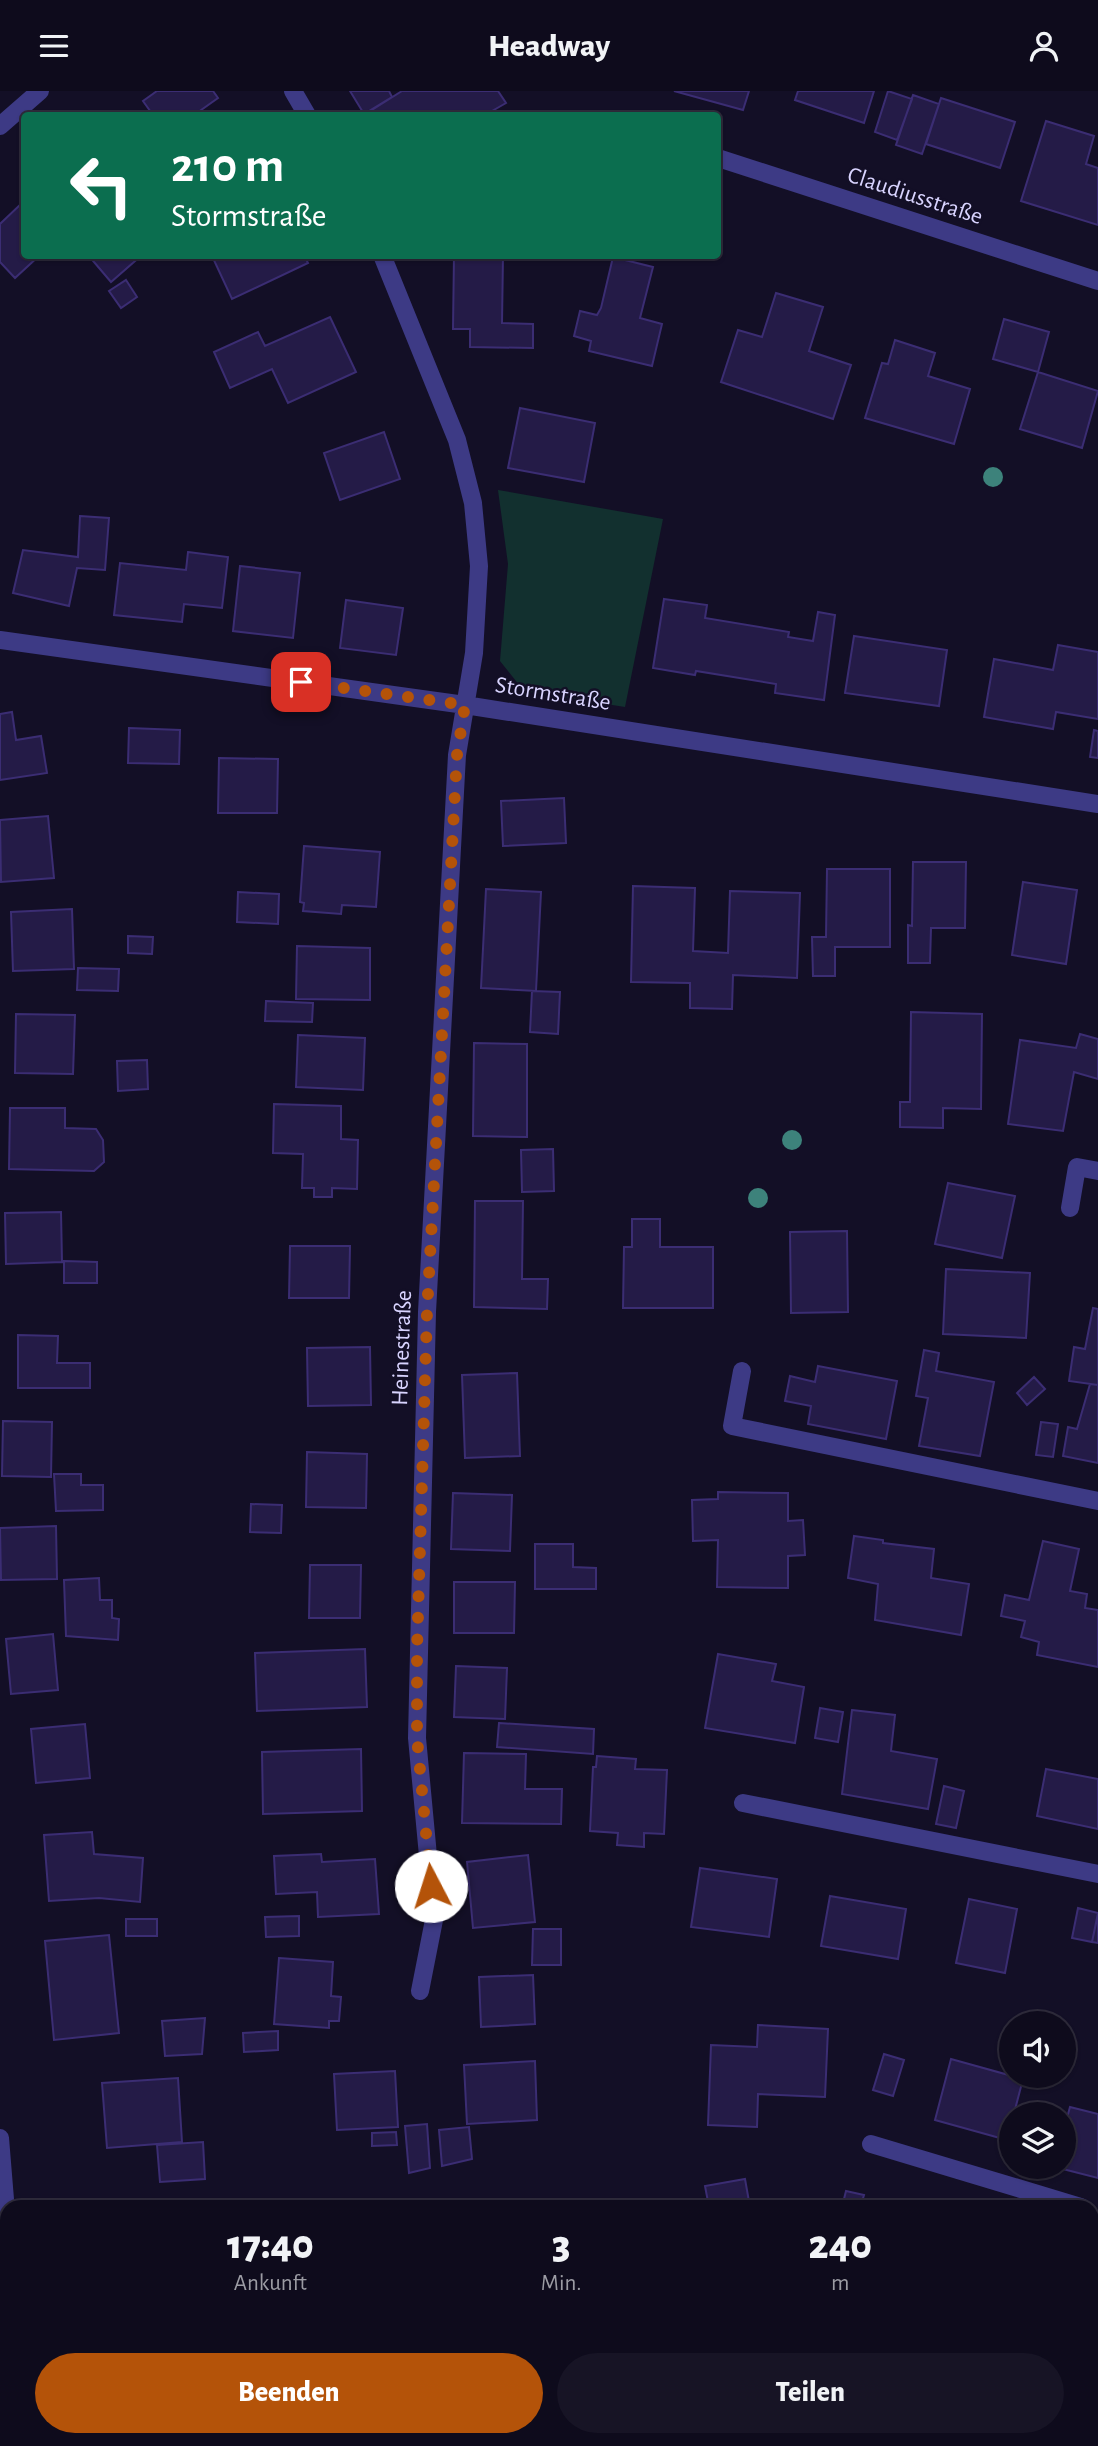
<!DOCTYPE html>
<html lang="de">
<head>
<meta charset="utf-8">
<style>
	:root { --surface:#0e0b1c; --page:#171425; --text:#f1f3f6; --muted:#9b9ba3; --line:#2e2b3b; --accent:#b45309 }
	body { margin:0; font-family:"Alegreya Sans",sans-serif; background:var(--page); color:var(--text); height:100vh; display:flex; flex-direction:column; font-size:26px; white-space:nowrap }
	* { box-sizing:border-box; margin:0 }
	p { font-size:23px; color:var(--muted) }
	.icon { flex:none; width:38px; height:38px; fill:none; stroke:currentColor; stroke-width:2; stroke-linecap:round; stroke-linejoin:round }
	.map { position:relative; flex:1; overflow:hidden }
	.side { position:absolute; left:0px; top:2109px; width:1099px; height:247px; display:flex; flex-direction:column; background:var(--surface); border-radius:21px 21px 0 0; box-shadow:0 2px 5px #0004,0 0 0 2px var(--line) }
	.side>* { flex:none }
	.hud { position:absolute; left:21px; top:21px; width:700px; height:147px; border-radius:7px; box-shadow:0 2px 5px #0004,0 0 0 2px var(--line); background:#0b6e4f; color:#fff; overflow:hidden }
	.buttons { position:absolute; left:999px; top:1920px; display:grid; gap:14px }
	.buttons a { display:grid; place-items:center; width:77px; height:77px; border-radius:50%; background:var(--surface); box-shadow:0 2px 5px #0004,0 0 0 2px var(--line); font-size:35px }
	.pin { position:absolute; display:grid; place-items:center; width:60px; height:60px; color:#fff; margin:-30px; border-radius:14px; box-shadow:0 4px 10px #0006 }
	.me { position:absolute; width:77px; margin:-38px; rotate:355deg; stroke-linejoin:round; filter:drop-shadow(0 0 5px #0008) }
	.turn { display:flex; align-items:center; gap:24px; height:147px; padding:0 35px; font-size:32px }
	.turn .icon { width:91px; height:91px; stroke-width:2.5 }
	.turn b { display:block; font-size:49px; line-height:60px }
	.eta { display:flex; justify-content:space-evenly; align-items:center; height:119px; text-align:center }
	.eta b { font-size:42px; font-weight:800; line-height:49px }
	.cta { display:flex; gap:14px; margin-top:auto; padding:14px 35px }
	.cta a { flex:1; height:80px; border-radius:42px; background:var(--accent); color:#fff; font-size:28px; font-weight:800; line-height:80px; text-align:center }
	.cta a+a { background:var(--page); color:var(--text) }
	header { display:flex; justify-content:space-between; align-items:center; height:91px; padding:0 35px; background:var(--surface); font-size:32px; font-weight:800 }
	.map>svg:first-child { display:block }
</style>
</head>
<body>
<header><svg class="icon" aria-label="menu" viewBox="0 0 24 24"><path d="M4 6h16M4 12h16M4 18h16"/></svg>Headway<svg class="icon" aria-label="person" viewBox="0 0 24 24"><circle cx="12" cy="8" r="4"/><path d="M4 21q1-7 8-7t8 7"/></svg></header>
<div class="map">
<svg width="1098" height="2355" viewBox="0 0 1098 2355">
	<rect width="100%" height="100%" fill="#130f26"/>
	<path fill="#12302f" d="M 498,399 L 663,428 L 625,616 L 524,600 L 500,570 L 508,473 Z"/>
	<path fill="#241b47" stroke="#3b2d73" stroke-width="2" d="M 157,0 L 213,0 L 218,7 L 194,24 L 153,24 L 143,10 Z
		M 350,0 L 389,0 L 392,6 L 364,23 Z
		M 402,0 L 498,0 L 506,12 L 485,24 L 364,24 Z
		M 674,0 L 749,0 L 743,19 Z
		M 798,0 L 874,0 L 864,32 L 795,9 Z
		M 888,0 L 912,8 L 897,49 L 875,41 Z
		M 913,4 L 939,13 L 922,63 L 896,54 Z
		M 941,7 L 1015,31 L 1000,77 L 926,53 Z
		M 1046,30 L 1094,45 L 1086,73 L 1098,77 L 1098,134 L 1021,110 Z
		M 24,110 L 24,164 L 40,164 L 15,187 L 0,171 L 0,133 Z
		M 88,164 L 142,164 L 111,191 Z
		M 304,164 L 308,172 L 232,208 L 212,165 Z
		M 454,164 L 503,164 L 502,232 L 533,233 L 533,257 L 470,256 L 470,238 L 453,238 Z
		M 613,166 L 653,176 L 640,227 L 662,233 L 652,275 L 589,260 L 591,250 L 574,245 L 580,220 L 597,224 L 601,217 Z
		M 126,189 L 137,206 L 121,217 L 109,200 Z
		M 776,202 L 823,216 L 809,260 L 851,274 L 833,328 L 721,291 L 738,239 L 762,246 Z
		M 330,226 L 356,281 L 288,312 L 272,278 L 230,297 L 214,261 L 258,241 L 265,255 Z
		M 1004,228 L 1049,241 L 1038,281 L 993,268 Z
		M 895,249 L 935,262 L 928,285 L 970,298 L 954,353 L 865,327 L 882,272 L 888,273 Z
		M 1038,281 L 1098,300 L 1082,357 L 1020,338 Z
		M 520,317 L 595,332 L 584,391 L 508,377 Z
		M 384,341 L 400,388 L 340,409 L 324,362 Z
		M 80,425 L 109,427 L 105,479 L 77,477 L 69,515 L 13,502 L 23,459 L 78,466 Z
		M 188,461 L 228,466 L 222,517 L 184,513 L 182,531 L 114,524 L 120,472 L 186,479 Z
		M 240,475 L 300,482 L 293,547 L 233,540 Z
		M 664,508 L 707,514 L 705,527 L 789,541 L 788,546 L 813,550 L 818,521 L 835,524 L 824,609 L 775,602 L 776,593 L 696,580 L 695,584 L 653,577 Z
		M 346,509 L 403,517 L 396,564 L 340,557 Z
		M 854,545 L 947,559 L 939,615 L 845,602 Z
		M 1058,554 L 1098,561 L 1098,628 L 1056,621 L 1053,638 L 984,626 L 994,568 L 1053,579 Z
		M 12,621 L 16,649 L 41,645 L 47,682 L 0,689 L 0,623 Z
		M 129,637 L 180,639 L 179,673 L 128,672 Z
		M 1094,639 L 1098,640 L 1098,667 L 1090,666 Z
		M 219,667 L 278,668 L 277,722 L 218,722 Z
		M 564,707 L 566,752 L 503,755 L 501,710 Z
		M 48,725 L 54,787 L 1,791 L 0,729 Z
		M 304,755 L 380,761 L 376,816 L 342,814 L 341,823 L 303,820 L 304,812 L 300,811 Z
		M 913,771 L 966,771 L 965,837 L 931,837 L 930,872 L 908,872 L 908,834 L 912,835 Z
		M 827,778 L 890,778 L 890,856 L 835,856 L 835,885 L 813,885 L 812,846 L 826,846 Z
		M 1023,791 L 1077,799 L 1066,873 L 1012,864 Z
		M 633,795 L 695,797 L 693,860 L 728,862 L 730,800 L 800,802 L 797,887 L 733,884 L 732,918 L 690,917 L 690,892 L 631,891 Z
		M 486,798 L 541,801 L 536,900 L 481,897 Z
		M 238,801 L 279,803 L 278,833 L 237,831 Z
		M 72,818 L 74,878 L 13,880 L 11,821 Z
		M 128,845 L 153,846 L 152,863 L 128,862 Z
		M 297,855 L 370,857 L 370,909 L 296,908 Z
		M 78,877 L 119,878 L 118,900 L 77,899 Z
		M 532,900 L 560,901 L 558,943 L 530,941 Z
		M 266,910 L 313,912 L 312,931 L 265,930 Z
		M 911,921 L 982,923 L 981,1018 L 943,1017 L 943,1037 L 900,1036 L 900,1011 L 910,1011 Z
		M 16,923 L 75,924 L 73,983 L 15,982 Z
		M 1080,943 L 1098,948 L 1098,988 L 1074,981 L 1063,1040 L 1008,1033 L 1020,949 L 1076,957 Z
		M 298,944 L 365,947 L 363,999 L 296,996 Z
		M 474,952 L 527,953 L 527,1046 L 473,1045 Z
		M 147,969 L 148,998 L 118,1000 L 117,970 Z
		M 274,1013 L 341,1015 L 341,1048 L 358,1049 L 357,1098 L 332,1097 L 332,1106 L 314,1106 L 314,1097 L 302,1097 L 303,1063 L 273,1062 Z
		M 10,1017 L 65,1017 L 65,1037 L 96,1038 L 103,1049 L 104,1071 L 94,1080 L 9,1078 Z
		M 553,1058 L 554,1100 L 522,1101 L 521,1059 Z
		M 948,1092 L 1015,1105 L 1002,1167 L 935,1153 Z
		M 475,1110 L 523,1110 L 522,1188 L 548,1188 L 547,1218 L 474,1216 Z
		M 61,1121 L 62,1171 L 6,1173 L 5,1122 Z
		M 632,1128 L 660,1128 L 660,1156 L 713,1156 L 713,1217 L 623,1217 L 624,1156 L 632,1156 Z
		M 847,1140 L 848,1221 L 791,1222 L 790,1141 Z
		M 290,1155 L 350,1155 L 349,1207 L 289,1207 Z
		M 64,1170 L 97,1171 L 97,1192 L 64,1192 Z
		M 946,1178 L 1030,1182 L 1026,1247 L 943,1243 Z
		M 1093,1217 L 1098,1218 L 1098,1294 L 1069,1290 L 1074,1256 L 1085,1258 Z
		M 18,1244 L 58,1245 L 57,1272 L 90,1272 L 90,1297 L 18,1297 Z
		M 370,1256 L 371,1314 L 308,1315 L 307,1257 Z
		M 924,1259 L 939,1262 L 936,1280 L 994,1291 L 980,1365 L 919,1355 L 928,1307 L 916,1305 Z
		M 818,1275 L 897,1290 L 886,1348 L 808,1333 L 811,1315 L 785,1310 L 790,1285 L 815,1291 Z
		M 517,1282 L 520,1365 L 465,1367 L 462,1284 Z
		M 1034,1286 L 1045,1298 L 1027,1314 L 1017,1302 Z
		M 1090,1293 L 1098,1294 L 1098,1372 L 1063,1365 L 1068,1336 L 1077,1338 Z
		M 3,1330 L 52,1331 L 51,1386 L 2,1385 Z
		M 1041,1331 L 1058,1333 L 1053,1366 L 1036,1364 Z
		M 307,1361 L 367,1363 L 366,1417 L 306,1416 Z
		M 54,1383 L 81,1383 L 81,1394 L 103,1394 L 103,1419 L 56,1420 Z
		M 718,1401 L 788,1402 L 788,1430 L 803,1429 L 805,1464 L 788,1465 L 788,1497 L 717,1496 L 718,1449 L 693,1450 L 692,1409 L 718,1408 Z
		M 453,1402 L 512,1404 L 510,1460 L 451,1458 Z
		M 251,1413 L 282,1414 L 281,1442 L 250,1441 Z
		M 56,1435 L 57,1488 L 1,1489 L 0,1437 Z
		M 854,1445 L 883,1449 L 883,1452 L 934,1458 L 931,1487 L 969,1493 L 961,1544 L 875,1529 L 878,1493 L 848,1487 Z
		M 1043,1450 L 1079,1458 L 1070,1500 L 1087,1503 L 1085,1517 L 1098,1519 L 1098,1576 L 1037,1564 L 1039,1551 L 1021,1546 L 1025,1530 L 1001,1525 L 1005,1504 L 1029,1509 Z
		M 535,1453 L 573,1453 L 573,1476 L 596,1477 L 596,1498 L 535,1498 Z
		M 310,1474 L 361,1474 L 360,1527 L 309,1527 Z
		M 99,1487 L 100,1509 L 112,1509 L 112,1527 L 119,1528 L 118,1549 L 66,1545 L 64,1489 Z
		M 454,1491 L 515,1491 L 514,1542 L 454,1542 Z
		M 53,1543 L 58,1599 L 11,1603 L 6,1548 Z
		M 365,1558 L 367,1616 L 257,1620 L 255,1562 Z
		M 718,1563 L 776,1573 L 772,1590 L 804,1596 L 795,1652 L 705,1637 Z
		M 456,1575 L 507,1577 L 505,1628 L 454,1626 Z
		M 820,1617 L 843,1621 L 838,1651 L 815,1647 Z
		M 852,1619 L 895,1624 L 891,1660 L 937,1668 L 928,1718 L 842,1703 Z
		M 499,1632 L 594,1638 L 593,1663 L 497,1656 Z
		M 85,1633 L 90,1687 L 36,1692 L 31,1638 Z
		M 361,1658 L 362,1720 L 263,1723 L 262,1661 Z
		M 464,1662 L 526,1663 L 525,1698 L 562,1698 L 561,1733 L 462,1732 Z
		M 597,1665 L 636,1668 L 635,1678 L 667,1679 L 664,1743 L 644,1742 L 644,1756 L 617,1754 L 618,1742 L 590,1740 L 593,1676 L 596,1676 Z
		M 1046,1678 L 1098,1688 L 1098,1738 L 1037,1725 Z
		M 944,1695 L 964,1700 L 956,1737 L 936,1733 Z
		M 92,1741 L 94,1763 L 143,1767 L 140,1811 L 99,1807 L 49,1810 L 44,1744 Z
		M 321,1763 L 322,1771 L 375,1768 L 379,1823 L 318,1826 L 317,1801 L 276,1803 L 274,1765 Z
		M 528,1764 L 535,1831 L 473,1837 L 467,1771 Z
		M 700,1777 L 777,1788 L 769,1846 L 691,1836 Z
		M 830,1805 L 906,1818 L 898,1868 L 821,1855 Z
		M 969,1808 L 1017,1818 L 1005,1882 L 956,1872 Z
		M 1078,1817 L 1098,1822 L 1092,1851 L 1072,1847 Z
		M 1098,1823 L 1098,1852 L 1092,1851 Z
		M 299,1825 L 299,1845 L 266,1846 L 265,1826 Z
		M 126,1828 L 157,1828 L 157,1845 L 126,1845 Z
		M 533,1838 L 561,1838 L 561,1874 L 532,1874 Z
		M 109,1844 L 119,1942 L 54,1949 L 45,1850 Z
		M 279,1867 L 333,1871 L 331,1905 L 341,1906 L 339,1930 L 329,1930 L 329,1937 L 274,1933 Z
		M 533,1884 L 535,1933 L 481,1936 L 479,1886 Z
		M 205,1927 L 202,1963 L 165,1965 L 162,1930 Z
		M 758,1934 L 828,1938 L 825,2006 L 758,2003 L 757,2036 L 708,2034 L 711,1954 L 757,1956 Z
		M 278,1940 L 278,1959 L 244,1961 L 243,1942 Z
		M 884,1963 L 904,1969 L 893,2005 L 873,1999 Z
		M 951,1968 L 1023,1988 L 1007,2049 L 935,2029 Z
		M 535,1970 L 537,2029 L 467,2033 L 464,1974 Z
		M 395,1980 L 398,2036 L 337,2039 L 334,1983 Z
		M 178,1987 L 182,2051 L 107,2057 L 102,1992 Z
		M 1070,2016 L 1098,2023 L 1098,2087 L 1055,2076 L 1064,2076 L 1064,2038 Z
		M 427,2033 L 430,2077 L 409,2082 L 405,2035 Z
		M 469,2036 L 472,2068 L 442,2075 L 439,2039 Z
		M 396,2041 L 397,2054 L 372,2055 L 372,2042 Z
		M 203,2051 L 205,2088 L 160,2091 L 157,2054 Z
		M 745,2088 L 750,2116 L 709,2116 L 705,2095 Z
		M 846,2100 L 864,2104 L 861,2114 L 867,2116 L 842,2116 Z
		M 1092,2183 L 1098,2191 L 1098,2211 L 1092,2216 Z
		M 86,2348 L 117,2348 L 118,2350 L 88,2355 Z
		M 139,2348 L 142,2348 L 151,2355 L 134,2355 Z
		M 436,2348 L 457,2348 L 459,2355 L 405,2355 Z
		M 539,2348 L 620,2348 L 622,2355 L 540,2355 Z
		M 705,2348 L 741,2348 L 706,2355 Z"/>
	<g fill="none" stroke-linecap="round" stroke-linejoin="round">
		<path stroke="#3d3a85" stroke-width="18" d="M 293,0 L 307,24
			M 0,35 L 40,0
			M 718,67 L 1098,190
			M 382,164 L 457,349 L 473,412 L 479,475 L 474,562 L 457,664 L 427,1221 L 417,1647 L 434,1829 L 420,1900
			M 0,549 L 465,614 L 1098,713
			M 1070,1117 L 1077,1076 L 1098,1080
			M 742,1280 L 732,1335 L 1098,1410
			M 743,1712 L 1098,1783
			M 0,2047 L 7,2133
			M 871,2053 L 1081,2116
			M 0,2265 L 7,2264
			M 1092,2282 L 1098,2278
			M 31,2348 L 33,2355
			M 339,2348 L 340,2355
			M 681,2348 L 682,2355
			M 1066,2348 L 1070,2355
			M 949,2355 L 970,2348"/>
	</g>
	<g fill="#3d827b">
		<circle cx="993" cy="386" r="10"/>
		<circle cx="792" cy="1049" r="10"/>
		<circle cx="758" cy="1107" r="10"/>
	</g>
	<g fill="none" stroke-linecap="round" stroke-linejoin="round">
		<path stroke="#b45309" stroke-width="12" stroke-dasharray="0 21.6" d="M 301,591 L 465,614 L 457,664 L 427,1221 L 417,1559 L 417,1647 L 431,1795"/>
	</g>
	<g text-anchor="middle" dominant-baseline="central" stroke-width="5" stroke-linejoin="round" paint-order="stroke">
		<g font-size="24" fill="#d9d4ff" stroke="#130f26">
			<text transform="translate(915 105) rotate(18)">Claudiusstraße</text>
			<text transform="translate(553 603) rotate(9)">Stormstraße</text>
			<text transform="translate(402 1257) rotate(-88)">Heinestraße</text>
		</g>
	</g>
</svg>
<div class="buttons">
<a><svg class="icon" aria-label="sound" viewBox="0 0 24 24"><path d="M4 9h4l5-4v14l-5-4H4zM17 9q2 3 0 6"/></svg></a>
<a><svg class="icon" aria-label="layers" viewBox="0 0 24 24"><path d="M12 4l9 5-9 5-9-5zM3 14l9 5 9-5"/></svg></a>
</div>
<div class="pin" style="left:301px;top:591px;background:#d93025"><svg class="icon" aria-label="arrive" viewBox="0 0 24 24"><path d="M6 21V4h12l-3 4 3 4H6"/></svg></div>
<svg class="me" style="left:431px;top:1795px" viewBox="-20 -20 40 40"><circle r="19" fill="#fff"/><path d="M0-13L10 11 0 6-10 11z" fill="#b45309"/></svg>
<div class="hud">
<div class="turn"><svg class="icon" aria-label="left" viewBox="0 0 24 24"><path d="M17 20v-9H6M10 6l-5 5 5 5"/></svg><div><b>210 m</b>Stormstraße</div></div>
</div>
<section class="side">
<div class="eta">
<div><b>17:40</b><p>Ankunft</p></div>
<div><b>3</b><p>Min.</p></div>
<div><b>240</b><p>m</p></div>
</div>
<div class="cta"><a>Beenden</a><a>Teilen</a></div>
</section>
</div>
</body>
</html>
